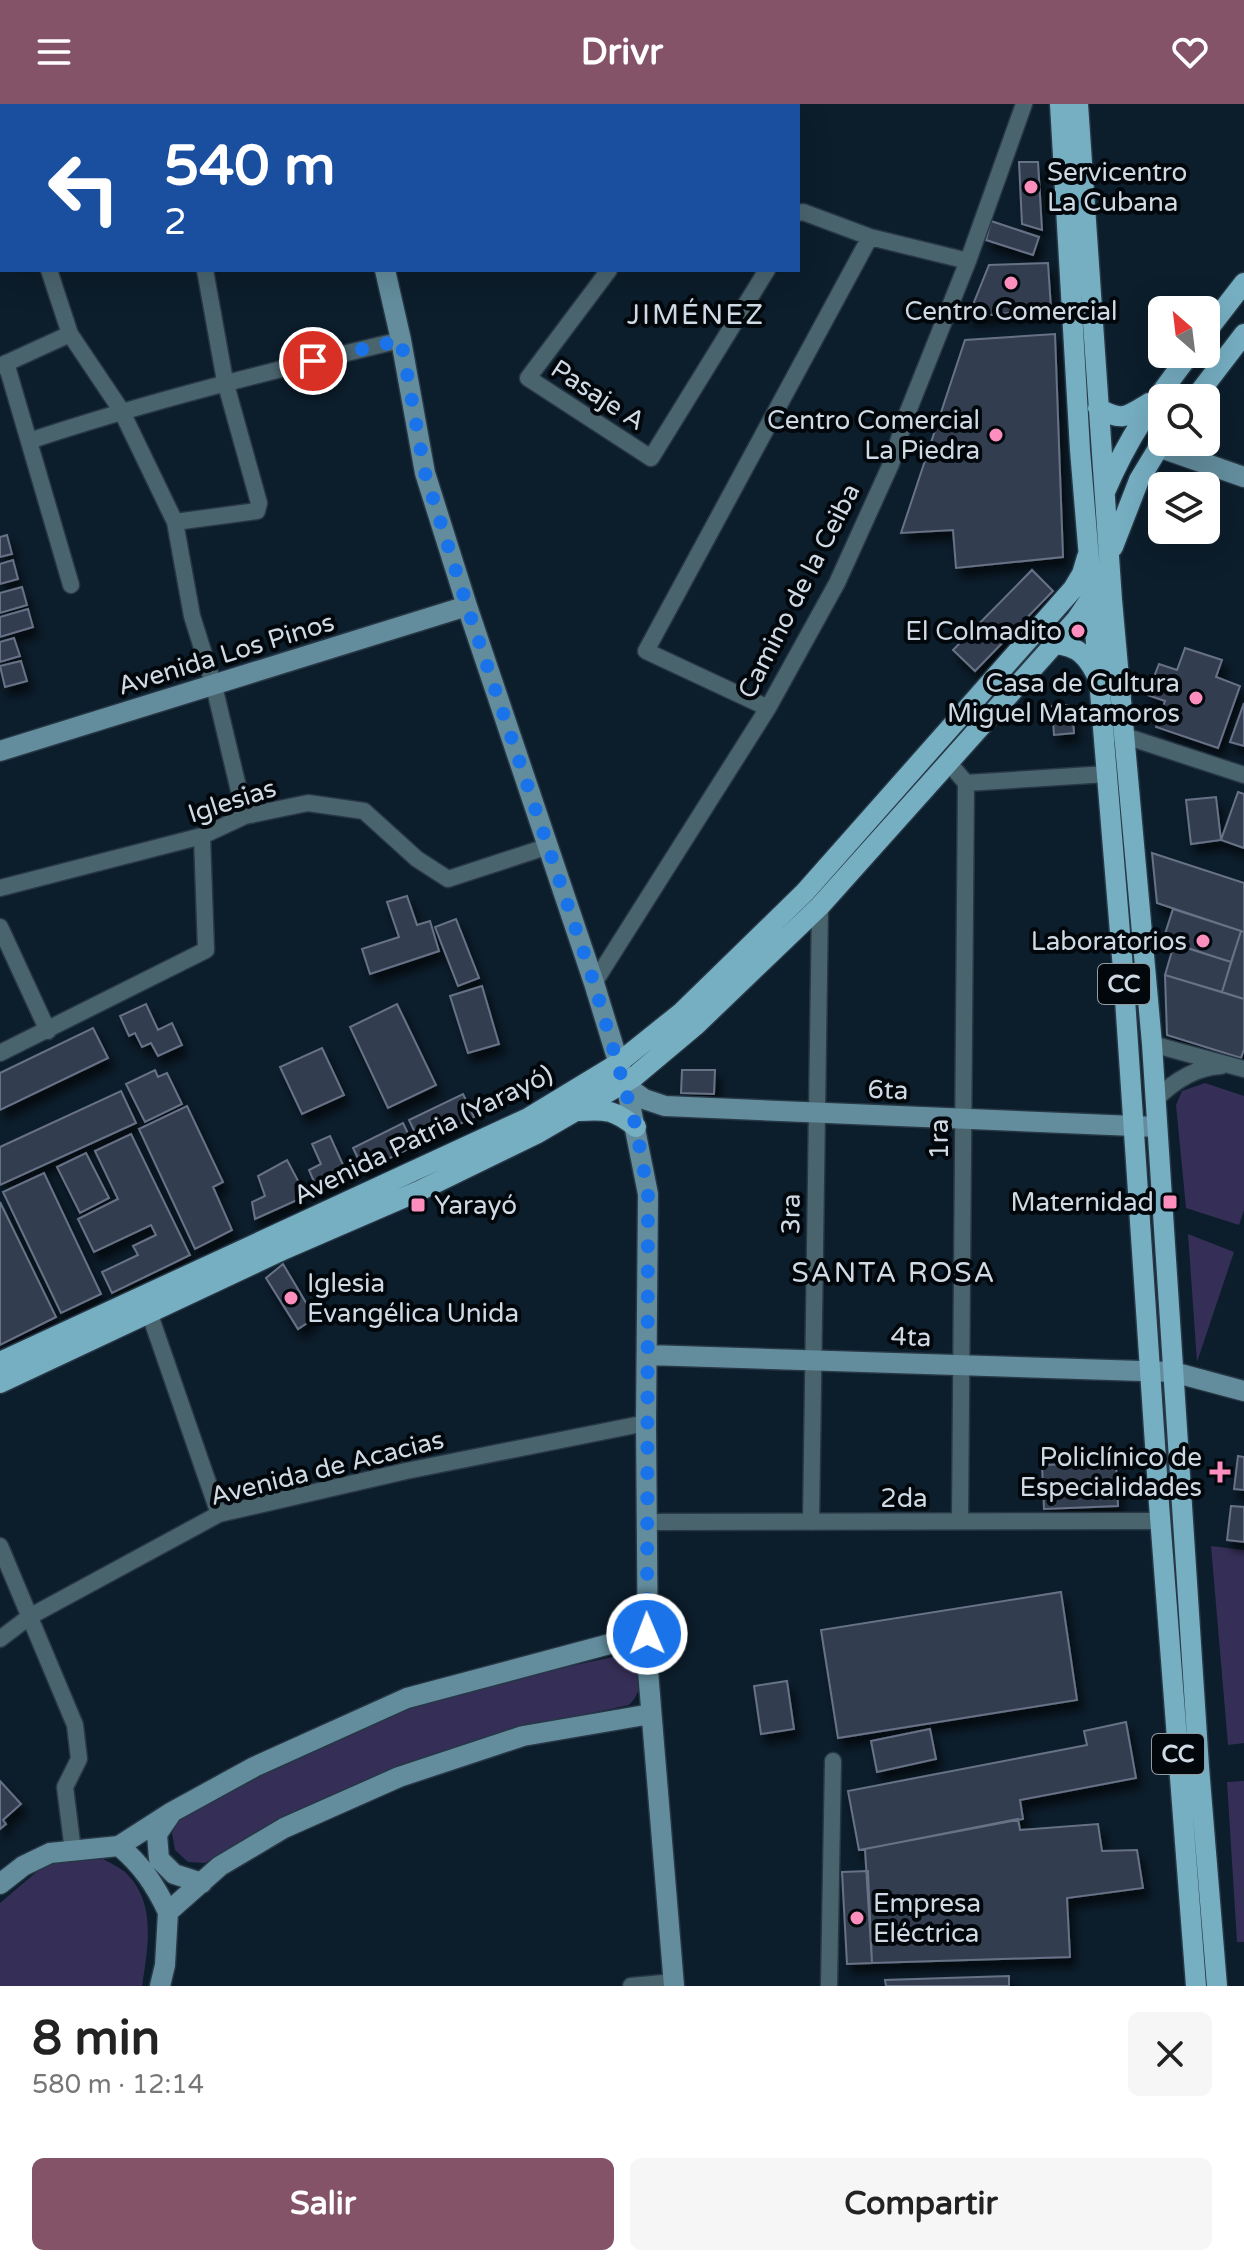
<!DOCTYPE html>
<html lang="es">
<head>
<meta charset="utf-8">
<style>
	:root { --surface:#fff; --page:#f6f6f6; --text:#222; --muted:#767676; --accent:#855368 }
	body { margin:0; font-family:"Varela Round",sans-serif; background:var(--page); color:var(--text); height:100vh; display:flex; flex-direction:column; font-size:30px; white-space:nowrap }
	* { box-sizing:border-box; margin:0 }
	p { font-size:26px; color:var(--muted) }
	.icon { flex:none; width:44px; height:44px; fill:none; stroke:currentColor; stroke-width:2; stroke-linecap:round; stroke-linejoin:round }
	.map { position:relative; height:1882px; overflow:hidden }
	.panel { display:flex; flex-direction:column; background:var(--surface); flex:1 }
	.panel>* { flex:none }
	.top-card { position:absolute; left:0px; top:0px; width:800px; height:168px; box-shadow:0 8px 32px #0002; background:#1a4fa0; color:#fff; overflow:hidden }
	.needle { width:52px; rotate:332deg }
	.controls { position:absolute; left:1148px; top:192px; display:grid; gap:16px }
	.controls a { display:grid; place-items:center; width:72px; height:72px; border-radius:12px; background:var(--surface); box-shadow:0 8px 32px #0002; font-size:40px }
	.pin { position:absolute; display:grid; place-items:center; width:68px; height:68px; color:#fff; margin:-34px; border:4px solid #fff; border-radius:50%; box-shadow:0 2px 8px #0007 }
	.me { position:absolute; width:88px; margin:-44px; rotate:359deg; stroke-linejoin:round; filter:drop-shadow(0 0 6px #0008) }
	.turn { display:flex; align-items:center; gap:28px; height:168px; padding:0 32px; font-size:36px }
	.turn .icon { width:104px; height:104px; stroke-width:2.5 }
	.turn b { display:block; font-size:56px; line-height:68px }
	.round { display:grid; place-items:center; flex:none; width:84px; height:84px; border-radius:12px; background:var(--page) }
	.overview { display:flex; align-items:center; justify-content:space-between; height:136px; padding:0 32px }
	h1 { font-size:48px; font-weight:800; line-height:60px }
	.primary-button { display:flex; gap:16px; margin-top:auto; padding:16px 32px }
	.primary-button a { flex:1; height:92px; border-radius:12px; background:var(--accent); color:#fff; font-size:32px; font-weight:800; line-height:92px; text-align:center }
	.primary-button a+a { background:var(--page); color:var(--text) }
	header { display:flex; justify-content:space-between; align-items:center; height:104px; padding:0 32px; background:var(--accent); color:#fff; font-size:36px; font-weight:800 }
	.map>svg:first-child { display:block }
</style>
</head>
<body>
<header><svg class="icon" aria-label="menu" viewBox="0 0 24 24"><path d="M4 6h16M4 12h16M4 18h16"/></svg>Drivr<svg class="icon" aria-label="heart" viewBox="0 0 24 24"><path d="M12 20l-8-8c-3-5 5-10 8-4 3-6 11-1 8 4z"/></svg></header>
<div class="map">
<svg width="1244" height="1882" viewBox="0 0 1244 1882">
	<defs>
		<filter id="shadow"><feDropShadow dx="5" dy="9" stdDeviation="4" flood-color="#0009"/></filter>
	</defs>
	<rect width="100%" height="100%" fill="#0c1d2b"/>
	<path fill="#352f57" d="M 1205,979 L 1244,992 L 1244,1106 L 1239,1121 L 1186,1104 L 1176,1001 L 1182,987 Z
		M 1188,1130 L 1234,1148 L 1197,1258 Z
		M 1211,1442 L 1244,1446 L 1244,1639 L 1228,1641 Z
		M 613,1553 C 640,1556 648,1583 629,1601 L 517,1625 L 406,1660 L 278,1718 L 205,1759 L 188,1758 L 175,1746 L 172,1729 L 181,1713 L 257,1670 L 389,1611 L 504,1576 Z
		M 1244,1677 L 1244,1838 L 1237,1838 L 1227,1678 Z
		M 103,1755 C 110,1759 119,1763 125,1768 C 157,1798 148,1843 142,1882 L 0,1882 L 0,1799 L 47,1759 Z"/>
	<path fill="#333c4f" stroke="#687287" stroke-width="2" filter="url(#shadow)" d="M 1019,58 L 1038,58 L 1042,126 L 1022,120 Z
		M 991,117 L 1039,133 L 1033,151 L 986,136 Z
		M 1048,159 L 1051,205 L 968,213 L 989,161 Z
		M 1055,230 L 1063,453 L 956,464 L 953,426 L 901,429 L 965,236 Z
		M 7,431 L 12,450 L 0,453 L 0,433 Z
		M 13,456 L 18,475 L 0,480 L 0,460 Z
		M 1032,466 L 1053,487 L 975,567 L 953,546 Z
		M 22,483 L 27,501 L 0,509 L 0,489 Z
		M 28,505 L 33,523 L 0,533 L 0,513 Z
		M 14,534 L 20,552 L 0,558 L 0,538 Z
		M 1185,544 L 1222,556 L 1216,573 L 1240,582 L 1218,644 L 1156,623 L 1165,597 L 1147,591 L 1159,560 L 1177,566 Z
		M 21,557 L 27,577 L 5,583 L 0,562 Z
		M 1244,599 L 1244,642 L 1230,638 Z
		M 1072,601 L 1074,629 L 1054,631 L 1052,602 Z
		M 1238,688 L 1244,690 L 1244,744 L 1221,736 Z
		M 1216,693 L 1221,736 L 1191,740 L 1186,696 Z
		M 1152,749 L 1244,779 L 1244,828 L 1157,799 Z
		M 407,792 L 417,821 L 430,817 L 439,847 L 370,870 L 362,845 L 399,833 L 387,798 Z
		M 1173,805 L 1241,827 L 1231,858 L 1163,836 Z
		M 456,815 L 479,874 L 458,882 L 435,823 Z
		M 1241,827 L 1244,828 L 1244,895 L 1222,888 Z
		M 1174,840 L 1231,858 L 1222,888 L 1165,871 Z
		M 1165,871 L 1244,895 L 1244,945 L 1241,954 L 1167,931 Z
		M 482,882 L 499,940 L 468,949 L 450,892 Z
		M 146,900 L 158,926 L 172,919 L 182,941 L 158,952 L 151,939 L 142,943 L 135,929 L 129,932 L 120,912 Z
		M 397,900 L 436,981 L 388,1004 L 350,923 Z
		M 93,924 L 108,954 L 0,1006 L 0,969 Z
		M 322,944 L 344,991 L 302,1010 L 280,963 Z
		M 155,966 L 158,973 L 167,969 L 182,1000 L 145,1018 L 126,980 Z
		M 682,966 L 715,966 L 714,990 L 681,989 Z
		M 121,987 L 136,1019 L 0,1081 L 0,1043 Z
		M 463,990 L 474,1013 L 420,1039 L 409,1016 Z
		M 187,1002 L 223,1078 L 213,1083 L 232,1126 L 195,1145 L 139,1025 Z
		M 403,1019 L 414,1042 L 364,1067 L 353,1044 Z
		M 131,1030 L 190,1151 L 112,1189 L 102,1168 L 138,1151 L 133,1142 L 156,1131 L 151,1121 L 94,1148 L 78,1115 L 118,1095 L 95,1047 Z
		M 330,1032 L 348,1072 L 318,1087 L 309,1066 L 321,1060 L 312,1040 Z
		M 86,1049 L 109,1094 L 80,1109 L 57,1063 Z
		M 287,1056 L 306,1092 L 255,1115 L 252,1098 L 265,1092 L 258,1072 Z
		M 44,1069 L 101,1190 L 61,1209 L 3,1088 Z
		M 0,1098 L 56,1213 L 0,1241 Z
		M 283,1160 L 315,1214 L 298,1225 L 266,1174 Z
		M 1238,1352 L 1244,1353 L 1244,1386 L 1234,1385 Z
		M 1116,1358 L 1118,1402 L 1044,1405 L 1042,1361 Z
		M 1231,1402 L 1244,1403 L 1244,1438 L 1227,1436 Z
		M 1061,1488 L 1077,1596 L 838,1634 L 821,1526 Z
		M 787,1577 L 794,1625 L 761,1630 L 754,1582 Z
		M 1126,1618 L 1136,1674 L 1020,1696 L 1023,1715 L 859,1746 L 848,1687 L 1087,1641 L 1084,1627 Z
		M 930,1625 L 936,1655 L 877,1668 L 871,1637 Z
		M 0,1677 L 21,1700 L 3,1716 L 6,1720 L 0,1725 Z
		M 1018,1715 L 1020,1726 L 1098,1720 L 1102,1747 L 1137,1746 L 1143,1784 L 1067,1794 L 1070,1853 L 872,1859 L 865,1745 Z
		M 868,1767 L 872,1859 L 847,1860 L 842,1768 Z
		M 1009,1872 L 1009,1882 L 886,1882 L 885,1876 Z"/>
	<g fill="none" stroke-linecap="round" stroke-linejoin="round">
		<defs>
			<path id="street" d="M 170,0 L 170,2
				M 528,0 L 528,2
				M 798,109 L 803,108 L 870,133 L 968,157
				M 0,125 L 2,124
				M 49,166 L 70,230 L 121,306 L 175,418 L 192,512 L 214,582 L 245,712
				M 609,166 L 528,274 L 651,354 L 767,166
				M 6,259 L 71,481
				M 0,262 L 70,230
				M 29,337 C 152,296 275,266 401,236
				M 175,418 L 257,407 L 259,399 L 225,277 L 205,166
				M 768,604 L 646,547 L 870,133
				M 1116,629 L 1244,671
				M 949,659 L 966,679 L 960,1417
				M 966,679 L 1107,670
				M 0,784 L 202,732 L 245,712 L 308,699 L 364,707 L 417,755 L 448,775 L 549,742
				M 0,823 L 48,927
				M 594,879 L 768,604 L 837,479 L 891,360 L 907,310 L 968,157 L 1024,0
				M 1152,940 L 1244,965
				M 0,949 L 206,846 L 202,732
				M 1155,996 C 1173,978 1195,963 1221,962
				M 149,1208 L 219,1410
				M 648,1418 L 1160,1417
				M 811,1418 L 820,802
				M 0,1442 L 75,1621 L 79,1655 L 65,1683 L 73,1747
				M 0,1535 L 29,1513 L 219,1410 L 406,1367 L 646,1319
				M 631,1882 L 673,1878
				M 829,1882 L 833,1657"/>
			<path id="secondary" d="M 350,0 L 351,2
				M 385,166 L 401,236 L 425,369 L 467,502 L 594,879 L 628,990 L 648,1090 L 646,1319 L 648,1567 L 674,1882
				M 1158,343 L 1244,373
				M 0,647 L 467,502
				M 623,980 L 644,995 L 665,1002 L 1157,1023
				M 648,1251 L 1173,1268 L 1244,1287
				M 170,1711 L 157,1730 L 159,1755 L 174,1770 L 202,1779
				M 119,1742 C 142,1761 155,1781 168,1808
				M 0,1780 L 23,1762 L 50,1749 L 119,1742 L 172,1708 L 254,1663 L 407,1594 L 647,1530
				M 160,1882 L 165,1861 L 168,1808 L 220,1762 L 284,1724 L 399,1673 L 523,1632 L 651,1610"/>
			<path id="primary" d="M 1060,0 L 1080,346 L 1123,865 L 1159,1400 L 1196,1882
				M 1078,0 L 1112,496 L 1152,940 L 1199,1663 L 1217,1882
				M 1206,228 L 1244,179
				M 1195,294 L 1244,230
				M 1098,304 C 1122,318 1126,313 1149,299
				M 1105,388 C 1128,333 1154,297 1190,250
				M 1113,443 L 1139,376 L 1162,338
				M 1055,540 C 1079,542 1088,553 1098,574
				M 579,1007 C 607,1005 614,1006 636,1023
				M 0,1258 L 528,1014 L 617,960 L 682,908 L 805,788 L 1073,485 L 1082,470 L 1087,453
				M 0,1279 L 285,1145 L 419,1087 L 536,1030 L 634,973 L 696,921 L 820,802 L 1076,516 L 1096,487"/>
		</defs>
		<use href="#street" stroke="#273745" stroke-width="19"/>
		<use href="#secondary" stroke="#273745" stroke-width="23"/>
		<use href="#primary" stroke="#273745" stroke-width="23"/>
		<use href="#street" stroke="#4a646e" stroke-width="16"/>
		<use href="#secondary" stroke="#638d9d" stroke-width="20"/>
		<use href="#primary" stroke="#76aec2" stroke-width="20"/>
	</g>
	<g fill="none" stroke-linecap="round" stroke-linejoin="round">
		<path stroke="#1a73e8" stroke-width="14" stroke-dasharray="0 25.2" d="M 313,257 L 401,236 L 425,369 L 467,502 L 594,879 L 636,1023 L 648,1090 L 647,1530"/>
	</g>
	<g fill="#fd8ebe" stroke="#02070c" stroke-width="3">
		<circle cx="1031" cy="83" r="8"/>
		<circle cx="1011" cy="179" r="8"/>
		<circle cx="996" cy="331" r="8"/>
		<circle cx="1078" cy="527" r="8"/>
		<circle cx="1196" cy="594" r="8"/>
		<circle cx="1203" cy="837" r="8"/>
		<rect x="1162" y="1090" width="16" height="16" rx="4"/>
		<rect x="410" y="1093" width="16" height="16" rx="4"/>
		<circle cx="291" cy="1194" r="8"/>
		<path d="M1216 1356h8v8h8v8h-8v8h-8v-8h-8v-8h8z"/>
		<circle cx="857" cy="1814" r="8"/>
	</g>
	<g text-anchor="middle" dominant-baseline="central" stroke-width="8" stroke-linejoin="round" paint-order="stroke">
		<g fill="#02070c" stroke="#929ba3" stroke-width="2">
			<rect x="1098" y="860" width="52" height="40" rx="6"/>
			<rect x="1152" y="1630" width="52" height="40" rx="6"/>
		</g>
		<g font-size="24" font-weight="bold" fill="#cfdae4">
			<text x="1124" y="880">CC</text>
			<text x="1178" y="1650">CC</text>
		</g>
		<g font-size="26" fill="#cfdae4" stroke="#02070c" text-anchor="end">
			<text x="1047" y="68" text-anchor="start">Servicentro<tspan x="1047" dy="30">La Cubana</tspan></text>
			<text x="1011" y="207" text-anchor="middle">Centro Comercial</text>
			<text x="980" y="316">Centro Comercial<tspan x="980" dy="30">La Piedra</tspan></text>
			<text x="1062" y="527">El Colmadito</text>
			<text x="1180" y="579">Casa de Cultura<tspan x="1180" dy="30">Miguel Matamoros</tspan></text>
			<text x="1187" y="837">Laboratorios</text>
			<text x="1154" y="1098">Maternidad</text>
			<text x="434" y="1101" text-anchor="start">Yarayó</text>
			<text x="307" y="1179" text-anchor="start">Iglesia<tspan x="307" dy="30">Evangélica Unida</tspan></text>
			<text x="1202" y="1353">Policlínico de<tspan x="1202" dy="30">Especialidades</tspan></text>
			<text x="873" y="1799" text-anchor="start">Empresa<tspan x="873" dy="30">Eléctrica</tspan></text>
		</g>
		<g font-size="26" fill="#cfdae4" stroke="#02070c">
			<text transform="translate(598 291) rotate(33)">Pasaje A</text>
			<text transform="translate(799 487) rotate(-63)">Camino de la Ceiba</text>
			<text transform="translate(226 550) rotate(-17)">Avenida Los Pinos</text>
			<text transform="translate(232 697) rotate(-18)">Iglesias</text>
			<text transform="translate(888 986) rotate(2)">6ta</text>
			<text transform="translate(423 1031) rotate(-26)">Avenida Patria (Yarayó)</text>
			<text transform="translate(939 1035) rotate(-90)">1ra</text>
			<text transform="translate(791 1110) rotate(-89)">3ra</text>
			<text transform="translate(911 1233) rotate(2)">4ta</text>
			<text transform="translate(327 1364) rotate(-14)">Avenida de Acacias</text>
			<text x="904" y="1394">2da</text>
		</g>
		<g font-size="28" letter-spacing="2" fill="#cfdae4" stroke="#02070c">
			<text x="696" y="211">JIMÉNEZ</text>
			<text x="894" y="1169">SANTA ROSA</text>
		</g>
	</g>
</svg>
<div class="controls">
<a><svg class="needle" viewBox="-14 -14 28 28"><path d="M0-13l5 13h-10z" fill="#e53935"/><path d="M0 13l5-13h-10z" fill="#767676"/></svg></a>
<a><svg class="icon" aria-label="search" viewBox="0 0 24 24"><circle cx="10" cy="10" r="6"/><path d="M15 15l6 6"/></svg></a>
<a><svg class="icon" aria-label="layers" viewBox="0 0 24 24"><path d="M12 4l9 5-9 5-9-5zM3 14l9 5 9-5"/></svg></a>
</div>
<div class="pin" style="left:313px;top:257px;background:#d93025"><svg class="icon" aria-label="arrive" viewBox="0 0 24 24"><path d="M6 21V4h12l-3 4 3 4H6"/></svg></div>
<svg class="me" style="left:647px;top:1530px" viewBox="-20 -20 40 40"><circle r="17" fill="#1a73e8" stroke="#fff" stroke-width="3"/><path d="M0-11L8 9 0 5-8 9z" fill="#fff"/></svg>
<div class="top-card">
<div class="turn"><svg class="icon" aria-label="left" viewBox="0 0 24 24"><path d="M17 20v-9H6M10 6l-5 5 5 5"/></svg><div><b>540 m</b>2</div></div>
</div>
</div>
<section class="panel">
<div class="overview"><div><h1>8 min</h1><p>580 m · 12:14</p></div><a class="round"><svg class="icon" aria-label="close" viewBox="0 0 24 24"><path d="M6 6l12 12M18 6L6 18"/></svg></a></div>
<div class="primary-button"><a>Salir</a><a>Compartir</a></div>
</section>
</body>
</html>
